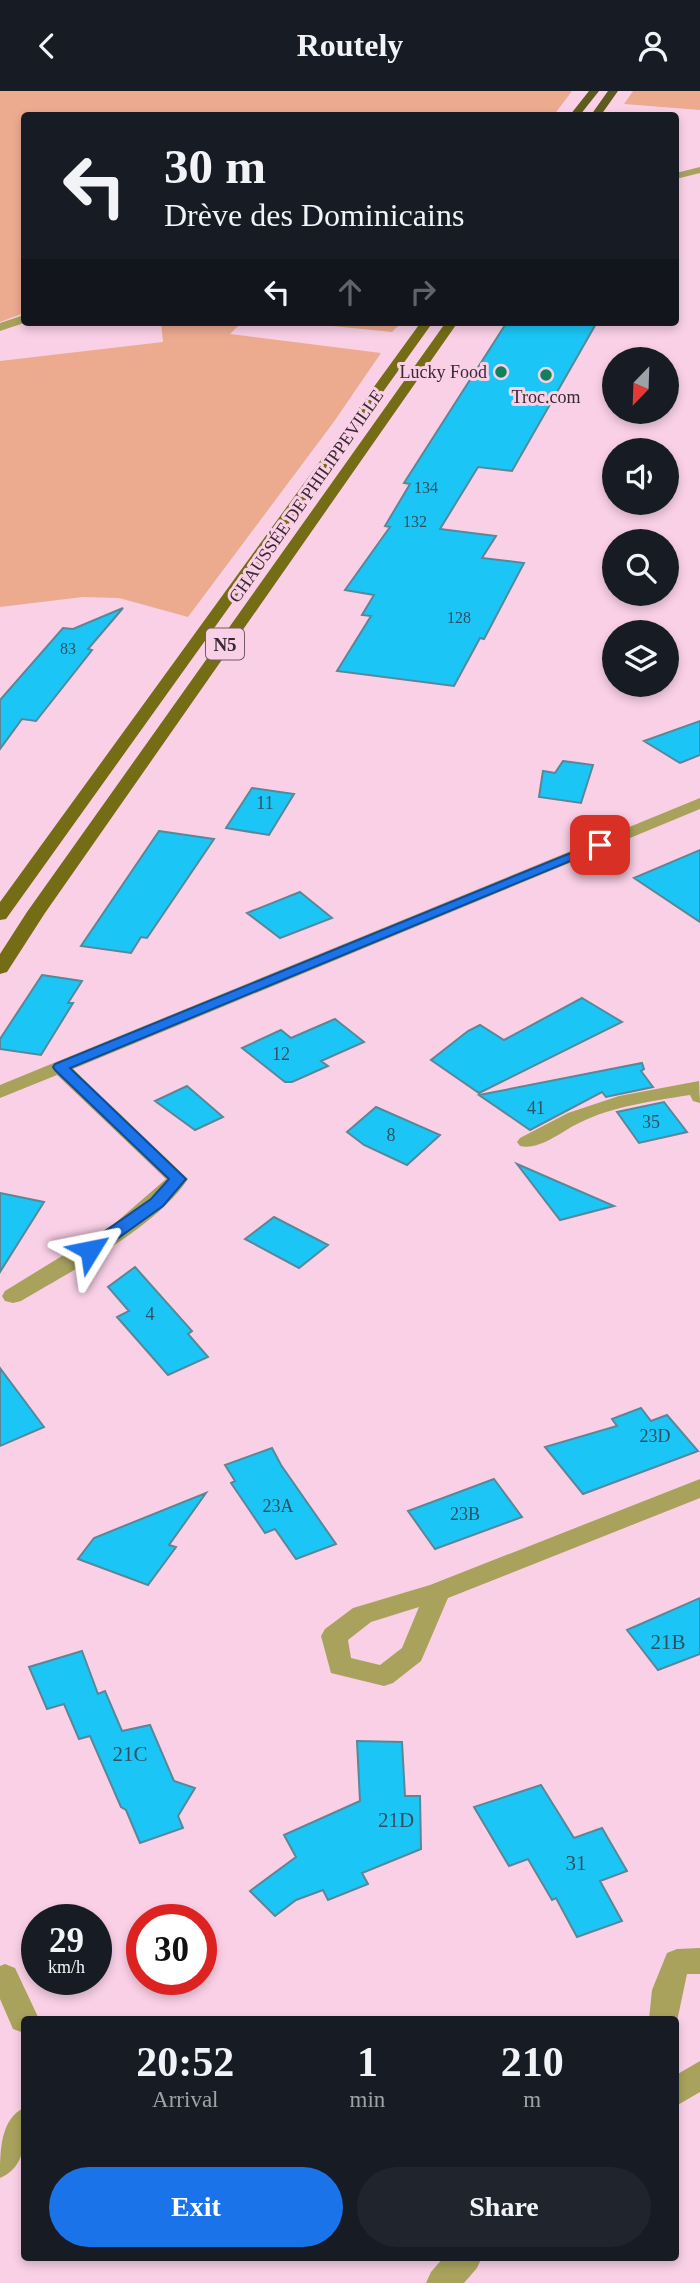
<!DOCTYPE html>
<html lang="en">
<head>
<meta charset="utf-8">
<style>
	:root { --surface:#171b24; --page:#20242c; --text:#f1f3f6; --muted:#9ea1a6; --accent:#1a73e8 }
	body { margin:0; font-family:Georgia,serif; background:var(--page); color:var(--text); height:100vh; display:flex; flex-direction:column; font-size:26px; white-space:nowrap }
	* { box-sizing:border-box; margin:0 }
	p { font-size:23px; color:var(--muted) }
	.icon { flex:none; width:38px; height:38px; fill:none; stroke:currentColor; stroke-width:2; stroke-linecap:round; stroke-linejoin:round }
	.map { position:relative; flex:1; overflow:hidden }
	.panel { position:absolute; left:21px; top:1925px; width:658px; height:245px; display:flex; flex-direction:column; background:var(--surface); border-radius:7px; box-shadow:0 4px 10px #0003 }
	.panel>* { flex:none }
	.top-card { position:absolute; left:21px; top:21px; width:658px; height:214px; border-radius:7px; box-shadow:0 4px 10px #0003; background:#171b24; color:var(--text); overflow:hidden }
	.needle { width:46px; rotate:203deg }
	.fabs { position:absolute; left:602px; top:256px; display:grid; gap:14px }
	.fabs a { display:grid; place-items:center; width:77px; height:77px; border-radius:50%; background:var(--surface); box-shadow:0 4px 10px #0003; font-size:35px }
	.speed { position:absolute; left:21px; top:1813px; display:flex; gap:14px; font-size:35px; font-weight:700; text-align:center }
	.speed>* { display:grid; place-content:center; width:91px; height:91px; border-radius:50%; background:var(--surface); box-shadow:0 4px 10px #0003; line-height:1 }
	.speed small { font-size:18px; font-weight:400 }
	.speed .limit { border:10px solid #d22; background:#fff; color:#111 }
	.pin { position:absolute; display:grid; place-items:center; width:60px; height:60px; color:#fff; margin:-30px; border-radius:14px; box-shadow:0 4px 10px #0006 }
	.me { position:absolute; width:77px; margin:-38px; rotate:55deg; stroke-linejoin:round; filter:drop-shadow(0 0 5px #0008) }
	.turn { display:flex; align-items:center; gap:24px; height:147px; padding:0 28px; font-size:32px }
	.turn .icon { width:91px; height:91px; stroke-width:2.5 }
	.turn b { display:block; font-size:49px; line-height:60px }
	.lanes { display:flex; align-items:center; height:66px; padding:0 28px; background:#0003; justify-content:center; gap:35px; direction:ltr }
	.lanes .off { opacity:.35 }
	.eta { display:flex; justify-content:space-evenly; align-items:center; height:119px; text-align:center }
	.eta b { font-size:42px; font-weight:600; line-height:49px }
	.action { display:flex; gap:14px; margin-top:auto; padding:14px 28px }
	.action a { flex:1; height:80px; border-radius:42px; background:var(--accent); color:#fff; font-size:28px; font-weight:600; line-height:80px; text-align:center }
	.action a+a { background:var(--page); color:var(--text) }
	header { display:flex; justify-content:space-between; align-items:center; height:91px; padding:0 28px; background:var(--surface); font-size:32px; font-weight:600 }
	.map>svg:first-child { display:block }
</style>
</head>
<body>
<header><svg class="icon" aria-label="back" viewBox="0 0 24 24"><path d="M15 5l-7 7 7 7"/></svg>Routely<svg class="icon" aria-label="person" viewBox="0 0 24 24"><circle cx="12" cy="8" r="4"/><path d="M4 21q1-7 8-7t8 7"/></svg></header>
<div class="map">
<svg width="700" height="2192" viewBox="0 0 700 2192">
	<rect width="100%" height="100%" fill="#fad0e7"/>
	<path fill="#ecab8f" d="M 0,0 L 572,0 L 554,24 L 24,24 L 24,222 L 0,231 Z
		M 633,0 L 700,0 L 700,19 L 624,13 Z
		M 161,231 L 242,231 L 230,243 L 381,262 L 333,332 L 188,526 L 119,507 L 83,506 L 0,516 L 0,270 L 163,251 Z
		M 293,231 L 402,231 L 392,241 Z"/>
	<path fill="#1bc6f7" stroke="#5a8798" stroke-width="2" d="M 507,231 L 597,231 L 512,380 L 478,376 L 440,438 L 496,445 L 482,467 L 524,472 L 484,548 L 480,547 L 454,595 L 337,580 L 371,525 L 362,524 L 374,504 L 345,499 L 390,436 L 385,435 L 410,393 L 404,392 Z
		M 123,517 L 88,558 L 92,559 L 36,630 L 22,628 L 0,658 L 0,609 L 63,537 L 73,538 Z
		M 700,630 L 700,664 L 680,672 L 644,650 Z
		M 563,670 L 593,674 L 581,712 L 539,706 L 543,680 L 555,682 Z
		M 252,697 L 294,703 L 269,744 L 226,737 Z
		M 159,740 L 214,748 L 147,847 L 141,846 L 131,862 L 81,855 Z
		M 700,759 L 700,831 L 634,787 Z
		M 300,801 L 332,827 L 280,847 L 247,822 Z
		M 42,884 L 82,890 L 68,912 L 73,912 L 41,964 L 0,958 L 0,948 Z
		M 582,907 L 622,931 L 479,1002 L 431,969 L 468,940 L 480,934 L 504,949 Z
		M 335,928 L 364,951 L 321,970 L 328,975 L 292,991 L 285,991 L 242,957 L 281,939 L 291,947 Z
		M 642,972 L 644,978 L 641,980 L 653,996 L 606,1006 L 602,1001 L 530,1039 L 479,1004 Z
		M 187,995 L 223,1026 L 195,1039 L 155,1010 Z
		M 664,1011 L 687,1041 L 639,1052 L 617,1021 Z
		M 376,1016 L 440,1044 L 407,1074 L 364,1054 L 347,1041 Z
		M 517,1073 L 614,1115 L 560,1129 Z
		M 0,1102 L 44,1111 L 0,1181 Z
		M 274,1126 L 328,1154 L 299,1177 L 245,1148 Z
		M 135,1176 L 192,1240 L 188,1243 L 208,1266 L 168,1284 L 117,1226 L 129,1220 L 108,1196 Z
		M 0,1277 L 44,1336 L 0,1355 Z
		M 641,1317 L 651,1330 L 667,1324 L 698,1360 L 583,1403 L 545,1356 L 617,1335 L 612,1328 Z
		M 272,1357 L 281,1374 L 336,1453 L 296,1468 L 275,1438 L 265,1442 L 231,1392 L 235,1390 L 225,1374 Z
		M 494,1388 L 522,1426 L 435,1458 L 408,1420 Z
		M 206,1402 L 169,1454 L 176,1456 L 148,1494 L 78,1468 L 94,1447 Z
		M 700,1507 L 700,1563 L 658,1579 L 627,1539 Z
		M 82,1560 L 98,1603 L 105,1600 L 122,1640 L 150,1634 L 174,1690 L 195,1697 L 178,1725 L 183,1737 L 140,1752 L 126,1719 L 121,1716 L 90,1645 L 79,1648 L 64,1613 L 47,1618 L 29,1576 Z
		M 357,1650 L 402,1651 L 405,1705 L 420,1705 L 421,1758 L 362,1782 L 368,1793 L 328,1809 L 323,1799 L 296,1809 L 275,1825 L 250,1800 L 296,1766 L 284,1744 L 360,1710 Z
		M 541,1694 L 574,1747 L 602,1737 L 627,1780 L 600,1790 L 622,1830 L 577,1846 L 556,1807 L 552,1809 L 528,1768 L 509,1775 L 474,1716 Z"/>
	<g fill="none" stroke-linecap="round" stroke-linejoin="round">
		<path fill="#a8a25d" fill-rule="evenodd" d="M 700,76 L 700,82 L 676,88 L 676,82 Z
			M 24,224 L 24,231 L 27,231 L 0,240 L 0,232 Z
			M 700,707 L 700,718 L 73,978 L 188,1088 C 156,1137 71,1180 21,1210 L 13,1212 L 5,1210 L 2,1205 L 5,1200 L 114,1133 L 166,1088 L 57,984 L 0,1007 L 0,994 Z
			M 699,990 L 700,1012 L 693,1010 L 690,1004 C 653,1010 613,1015 579,1032 C 562,1040 539,1060 520,1055 L 517,1051 L 520,1047 L 568,1022 L 619,1005 Z
			M 700,1388 L 700,1407 L 448,1507 L 421,1570 L 393,1592 L 384,1595 L 331,1582 L 321,1545 L 325,1538 L 353,1517 L 430,1494 ZM 419,1516 L 402,1557 L 380,1574 L 351,1567 L 348,1549 L 371,1531 Z
			M 700,1857 L 700,1883 L 687,1883 L 676,1935 L 676,1928 L 649,1928 L 652,1899 L 667,1862 L 677,1858 Z
			M 5,1873 L 15,1877 L 39,1928 L 24,1928 L 24,1942 L 13,1938 L 0,1908 L 0,1875 Z
			M 700,1970 L 700,2001 L 676,2015 L 676,1984 Z
			M 24,2017 C 26,2042 28,2076 0,2087 C 0,2061 0,2028 24,2017 Z
			M 444,2166 L 482,2166 L 477,2177 L 464,2192 L 426,2192 L 431,2181 Z"/>
		<path fill="#746d16" fill-rule="evenodd" d="M 421,231 L 433,231 L 6,828 L 0,829 L 0,811 Z
			M 446,231 L 458,231 L 45,822 L 7,881 L 0,883 L 0,863 L 27,821 Z"/>
		<path fill="#5f5a1d" fill-rule="evenodd" d="M 589,0 L 599,0 L 580,24 L 570,24 Z
			M 608,0 L 618,0 L 601,24 L 591,24 Z"/>
	</g>
	<path fill="#1a73e8" stroke="#114b97" stroke-width="2" d="M 600,750 L 604,751 L 604,756 L 70,977 L 186,1088 L 163,1115 L 96,1163 L 84,1163 L 82,1159 L 84,1155 L 151,1108 L 169,1088 L 55,979 L 53,976 L 55,973 Z"/>
	<g fill="#13805c" stroke="#fad0e7" stroke-width="2.5">
		<circle cx="501" cy="281" r="7"/>
		<circle cx="546" cy="284" r="7"/>
	</g>
	<g text-anchor="middle" dominant-baseline="central" stroke-width="6" stroke-linejoin="round" paint-order="stroke">
		<g font-size="16" fill="#325063">
			<text x="426" y="396">134</text>
			<text x="415" y="430">132</text>
			<text x="459" y="526">128</text>
			<text x="68" y="557">83</text>
		</g>
		<g font-size="18" fill="#392932" stroke="#fad0e7" text-anchor="end">
			<text x="487" y="281">Lucky Food</text>
			<text x="546" y="306" text-anchor="middle">Troc.com</text>
		</g>
		<g font-size="18" fill="#392932" stroke="#fad0e7">
			<text transform="translate(306 405) rotate(-55)">CHAUSSÉE DE PHILIPPEVILLE</text>
		</g>
		<g font-size="18" fill="#325063">
			<text x="265" y="712">11</text>
			<text x="281" y="963">12</text>
			<text x="536" y="1017">41</text>
			<text x="651" y="1031">35</text>
			<text x="391" y="1044">8</text>
			<text x="150" y="1223">4</text>
			<text x="655" y="1345">23D</text>
			<text x="278" y="1415">23A</text>
			<text x="465" y="1423">23B</text>
		</g>
		<rect fill="#fad0e7" stroke="#735b68" stroke-width="2" x="206" y="537.5" width="38" height="31" rx="5"/>
		<g font-size="19" font-weight="bold" fill="#392932">
			<text x="225" y="553">N5</text>
		</g>
		<g font-size="21" fill="#325063">
			<text x="668" y="1551">21B</text>
			<text x="130" y="1663">21C</text>
			<text x="396" y="1729">21D</text>
			<text x="576" y="1772">31</text>
		</g>
	</g>
</svg>
<div class="fabs">
<a><svg class="needle" viewBox="-14 -14 28 28"><path d="M0-13l5 13h-10z" fill="#e53935"/><path d="M0 13l5-13h-10z" fill="#9ea1a6"/></svg></a>
<a><svg class="icon" aria-label="sound" viewBox="0 0 24 24"><path d="M4 9h4l5-4v14l-5-4H4zM17 9q2 3 0 6"/></svg></a>
<a><svg class="icon" aria-label="search" viewBox="0 0 24 24"><circle cx="10" cy="10" r="6"/><path d="M15 15l6 6"/></svg></a>
<a><svg class="icon" aria-label="layers" viewBox="0 0 24 24"><path d="M12 4l9 5-9 5-9-5zM3 14l9 5 9-5"/></svg></a>
</div>
<div class="speed"><div>29<small>km/h</small></div><div class="limit">30</div></div>
<div class="pin" style="left:600px;top:754px;background:#d93025"><svg class="icon" aria-label="arrive" viewBox="0 0 24 24"><path d="M6 21V4h12l-3 4 3 4H6"/></svg></div>
<svg class="me" style="left:90px;top:1159px" viewBox="-20 -20 40 40"><path d="M0-17L14 15 0 8-14 15z" fill="#1a73e8" stroke="#fff" stroke-width="4"/></svg>
<div class="top-card">
<div class="turn"><svg class="icon" aria-label="left" viewBox="0 0 24 24"><path d="M17 20v-9H6M10 6l-5 5 5 5"/></svg><div><b>30 m</b>Drève des Dominicains</div></div>
<div class="lanes"><svg class="icon" aria-label="left" viewBox="0 0 24 24"><path d="M17 20v-9H6M10 6l-5 5 5 5"/></svg><svg class="icon off" aria-label="ahead" viewBox="0 0 24 24"><path d="M12 20V5M6 11l6-6 6 6"/></svg><svg class="icon off" aria-label="right" viewBox="0 0 24 24"><path d="M7 20v-9h11M14 6l5 5-5 5"/></svg></div>
</div>
<section class="panel">
<div class="eta">
<div><b>20:52</b><p>Arrival</p></div>
<div><b>1</b><p>min</p></div>
<div><b>210</b><p>m</p></div>
</div>
<div class="action"><a>Exit</a><a>Share</a></div>
</section>
</div>
</body>
</html>
